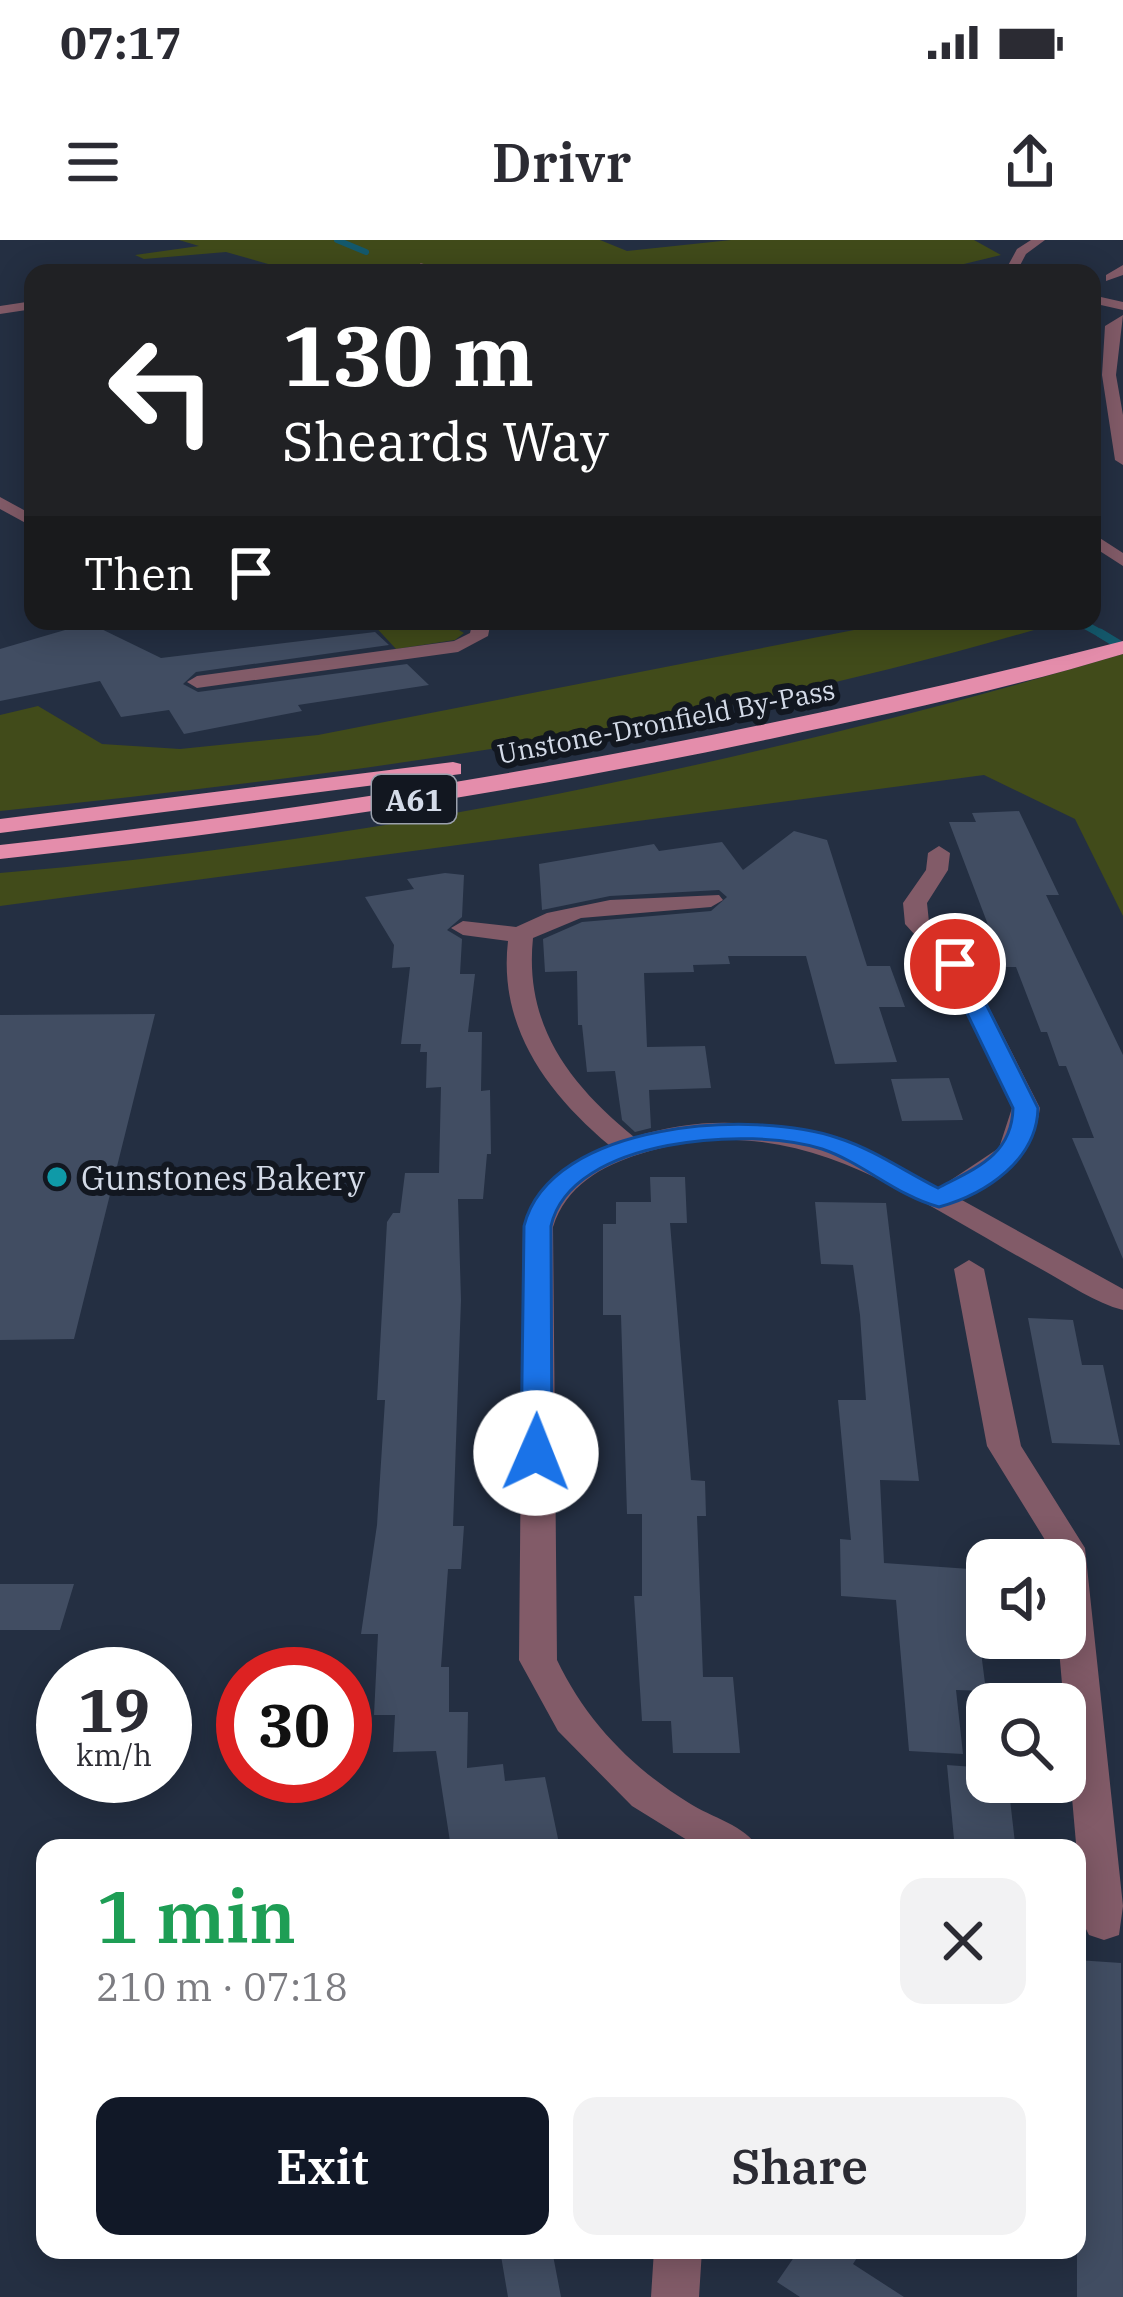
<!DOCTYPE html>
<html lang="en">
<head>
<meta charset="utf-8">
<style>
	:root { --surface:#fff; --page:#f2f2f3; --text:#2b2b33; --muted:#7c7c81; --accent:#111827 }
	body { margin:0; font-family:"IBM Plex Serif",serif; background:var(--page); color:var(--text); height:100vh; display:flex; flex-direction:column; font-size:45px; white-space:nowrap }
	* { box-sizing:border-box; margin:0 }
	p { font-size:39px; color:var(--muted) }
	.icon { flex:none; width:66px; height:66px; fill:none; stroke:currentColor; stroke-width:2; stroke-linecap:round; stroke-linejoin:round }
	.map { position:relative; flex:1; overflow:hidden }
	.side { position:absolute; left:36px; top:1599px; width:1050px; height:420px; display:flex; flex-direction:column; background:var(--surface); border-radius:24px; box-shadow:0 6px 30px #0003 }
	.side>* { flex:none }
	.top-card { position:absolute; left:24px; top:24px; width:1077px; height:366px; border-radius:24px; box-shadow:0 6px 30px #0003; background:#202124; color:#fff; overflow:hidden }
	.tools { position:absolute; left:966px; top:1299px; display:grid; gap:24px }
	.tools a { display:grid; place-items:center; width:120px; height:120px; border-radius:24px; background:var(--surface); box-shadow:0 6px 30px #0003; font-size:60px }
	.speed { position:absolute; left:36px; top:1407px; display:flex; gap:24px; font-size:60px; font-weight:700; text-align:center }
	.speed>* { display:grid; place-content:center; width:156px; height:156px; border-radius:50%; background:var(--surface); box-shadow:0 6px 30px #0003; line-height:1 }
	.speed small { font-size:30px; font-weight:400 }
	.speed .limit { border:18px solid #d22; background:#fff; color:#111 }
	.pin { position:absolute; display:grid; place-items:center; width:102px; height:102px; color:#fff; margin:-51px; border:6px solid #fff; border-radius:50%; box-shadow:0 3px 12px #0007 }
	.me { position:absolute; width:132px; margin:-66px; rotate:1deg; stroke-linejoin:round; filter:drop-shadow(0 0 9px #0008) }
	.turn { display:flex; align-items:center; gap:42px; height:252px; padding:0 60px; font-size:54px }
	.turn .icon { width:156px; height:156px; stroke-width:2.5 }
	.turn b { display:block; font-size:84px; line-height:102px }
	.then { display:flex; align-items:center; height:114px; padding:0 60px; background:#0003; gap:24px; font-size:45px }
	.round { display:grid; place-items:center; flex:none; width:126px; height:126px; border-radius:24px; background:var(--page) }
	.headline { display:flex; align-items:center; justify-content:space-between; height:204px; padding:0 60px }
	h1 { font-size:72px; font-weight:600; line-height:90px; color:#1e9e55 }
	.cta { display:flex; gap:24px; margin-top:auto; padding:24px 60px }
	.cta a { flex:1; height:138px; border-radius:24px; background:var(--accent); color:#fff; font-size:48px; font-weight:600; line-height:138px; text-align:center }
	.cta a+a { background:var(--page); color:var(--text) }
	.status { display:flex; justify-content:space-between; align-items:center; height:84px; padding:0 60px; background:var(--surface); direction:ltr }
	.status svg { height:33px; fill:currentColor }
	header { display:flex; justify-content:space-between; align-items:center; height:156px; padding:0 60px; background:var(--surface); font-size:54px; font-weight:600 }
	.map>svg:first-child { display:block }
</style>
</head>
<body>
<div class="status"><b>07:17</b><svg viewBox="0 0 49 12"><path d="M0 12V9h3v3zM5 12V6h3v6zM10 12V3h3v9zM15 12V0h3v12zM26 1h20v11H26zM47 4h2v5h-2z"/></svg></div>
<header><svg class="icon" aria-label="menu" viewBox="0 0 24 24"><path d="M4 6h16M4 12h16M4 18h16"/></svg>Drivr<svg class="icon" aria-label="share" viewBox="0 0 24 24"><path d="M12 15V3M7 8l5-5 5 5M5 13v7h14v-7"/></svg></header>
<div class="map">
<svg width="1123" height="2057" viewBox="0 0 1123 2057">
	<rect width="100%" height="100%" fill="#242f42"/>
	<path fill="#414b1a" d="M 179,0 L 600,0 L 627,11 L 731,0 L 974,0 L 1001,15 L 927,33 L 300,33 L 226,12 L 144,19 L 135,15 L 199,6 Z
		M 900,381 L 1064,381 C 718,486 359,534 0,571 L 0,475 L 38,466 L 102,504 L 180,509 L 318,495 Z
		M 371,382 L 452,386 L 464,393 L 455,400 L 396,409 Z
		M 1123,414 L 1123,676 L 1075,579 L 984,535 L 0,666 L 0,633 C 380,601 758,522 1123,414 Z"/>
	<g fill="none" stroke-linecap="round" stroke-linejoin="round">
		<path stroke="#14596c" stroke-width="6" d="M 337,0 L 366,12"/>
		<path stroke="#14596c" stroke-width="8" d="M 1078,381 L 1105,396"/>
		<path stroke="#14596c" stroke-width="9" d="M 1100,393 L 1123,407"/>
	</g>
	<path fill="#414d62" d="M 89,383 L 161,418 L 375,392 L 389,405 L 196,432 L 183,444 L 198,452 L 407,424 L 429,445 L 298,465 L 302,471 L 184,494 L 169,470 L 121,477 L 100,441 L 0,461 L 0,409 Z
		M 1019,571 L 1059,655 L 1046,655 L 1123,815 L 1123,1019 L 1072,898 L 1094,898 L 1066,826 L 1059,826 L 1047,792 L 1041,792 L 1016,727 L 1004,727 L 949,582 L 976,582 L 972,573 Z
		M 794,591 L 827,600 L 867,726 L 890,726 L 905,767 L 879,767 L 897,822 L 835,824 L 806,716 L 728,716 L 730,724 L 693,725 L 694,732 L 644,733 L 647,807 L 705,806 L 711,848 L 649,850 L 651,888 L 635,892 L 622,880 L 615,831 L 587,832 L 582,785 L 578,785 L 577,731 L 545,732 L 543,699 L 582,682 L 711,671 L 727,657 L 719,650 L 610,656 L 542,670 L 539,624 L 654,604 L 659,611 L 722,602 L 743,630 Z
		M 445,633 L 464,635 L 462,677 L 447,690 L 462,699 L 460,734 L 475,734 L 468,792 L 482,792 L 481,851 L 490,850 L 491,914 L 487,914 L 483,959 L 458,959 L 461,1060 L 453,1286 L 464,1286 L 461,1329 L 448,1329 L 441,1427 L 449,1427 L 449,1472 L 468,1472 L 467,1528 L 503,1524 L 505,1541 L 545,1537 L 560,1608 L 508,1608 L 507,1601 L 451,1608 L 436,1511 L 393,1512 L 395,1475 L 374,1475 L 378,1394 L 361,1394 L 377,1285 L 385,1160 L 377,1160 L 387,982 L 393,973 L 400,973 L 405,933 L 439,933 L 441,847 L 426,848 L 427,812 L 420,812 L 421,804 L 401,804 L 410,727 L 392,728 L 394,705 L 365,657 L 414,649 L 407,639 Z
		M 155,774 L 74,1099 L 0,1100 L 0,775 Z
		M 949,838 L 963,880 L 902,881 L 891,839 Z
		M 650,937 L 685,937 L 687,983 L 670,983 L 691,1240 L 705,1241 L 706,1276 L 697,1276 L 703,1437 L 733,1437 L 740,1513 L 673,1513 L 671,1481 L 642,1481 L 634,1356 L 642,1356 L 642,1274 L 627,1274 L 621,1075 L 603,1075 L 603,984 L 616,984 L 616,962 L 651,962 Z
		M 815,962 L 886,963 L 919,1241 L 880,1240 L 884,1323 L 970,1329 L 976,1412 L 981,1412 L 986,1451 L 956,1450 L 963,1514 L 909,1511 L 896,1360 L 841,1356 L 840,1299 L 851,1300 L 838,1160 L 866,1160 L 860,1075 L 853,1025 L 821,1024 Z
		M 1028,1078 L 1073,1080 L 1082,1125 L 1103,1125 L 1120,1205 L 1052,1203 Z
		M 0,1344 L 74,1344 L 60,1390 L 0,1390 Z
		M 947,1525 L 987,1528 L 987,1542 L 1008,1542 L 1015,1603 L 954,1599 Z
		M 1077,1720 L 1121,1723 L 1123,2057 L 1077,2057 Z
		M 500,2010 L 552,2010 L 561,2057 L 508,2057 Z
		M 799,2010 L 862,2010 L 853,2024 L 904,2057 L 800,2057 L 777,2042 Z"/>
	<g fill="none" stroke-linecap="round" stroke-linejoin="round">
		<path fill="#825b68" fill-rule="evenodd" d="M 420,23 L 459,33 L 424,30 Z
			M 1123,25 L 1123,35 L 1106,41 L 1106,35 Z
			M 1092,55 L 1123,62 L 1123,70 L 1092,63 Z
			M 33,61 L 33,69 L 0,74 L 0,66 Z
			M 1123,75 L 1116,135 L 1123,175 L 1123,225 L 1115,220 L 1102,135 L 1105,86 Z
			M 473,381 L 491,381 L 488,396 L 458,412 L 197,448 L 187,442 L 197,436 L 454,401 L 470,393 Z
			M 939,606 L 950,613 L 948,630 L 927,663 L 929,682 L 967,724 L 1040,868 C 1033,916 1000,937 960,959 L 1123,1049 L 1123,1070 C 1095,1063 1067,1043 1041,1029 C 912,959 794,863 640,914 C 601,926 566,946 553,987 L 557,1420 C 586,1481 632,1528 689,1563 C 710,1577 747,1586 758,1608 L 700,1608 L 632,1566 L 558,1491 L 519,1420 L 523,987 C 537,945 569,921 609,905 C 546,852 498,786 508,701 L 463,695 L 451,688 L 463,681 L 516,687 L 547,673 L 610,660 L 719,655 L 723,660 L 711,667 L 581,678 L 533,698 C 524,785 569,844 634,897 C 743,862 841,896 939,948 L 999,908 L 1012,868 L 944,727 L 905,684 L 903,663 L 926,630 L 928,613 Z
			M 969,1020 L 984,1029 L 1021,1206 L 1085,1308 L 1123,1666 L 1119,1695 L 1104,1700 L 1089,1695 L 1083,1683 L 1058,1398 L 1065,1398 L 1065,1320 L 1051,1320 L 1050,1308 L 987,1206 L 954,1029 Z
			M 654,2010 L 702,2010 L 699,2057 L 651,2057 Z"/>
		<path fill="#825b68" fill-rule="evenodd" d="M 1031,0 L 1045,0 L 1026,14 L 1016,33 L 1004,33 L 1017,9 Z
			M 0,257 L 33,275 L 33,287 L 0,269 Z
			M 1092,293 L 1123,313 L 1123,326 L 1092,306 Z"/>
		<path fill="#e48dab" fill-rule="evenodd" d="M 1123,401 L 1123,414 C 1007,449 889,474 770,499 C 516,553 259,591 0,619 L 0,605 C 380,563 753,496 1123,401 Z
			M 453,522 L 461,524 L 461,534 L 0,593 L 0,579 Z"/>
	</g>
	<path fill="#1a73e8" stroke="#114b97" stroke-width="3" d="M 955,717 L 966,724 L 1038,868 C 1037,920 986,954 939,967 C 897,956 863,923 822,909 C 752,886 571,897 551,986 L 552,1213 L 536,1223 L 526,1220 L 521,1213 L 524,986 C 550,881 755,869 838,898 C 873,909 906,932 938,948 C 976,928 1012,915 1013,868 L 943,724 Z"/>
	<circle fill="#0f9aa8" stroke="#121720" stroke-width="4.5" cx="57" cy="937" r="12"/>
	<g text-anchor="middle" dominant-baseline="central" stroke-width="12" stroke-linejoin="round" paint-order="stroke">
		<g font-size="27" fill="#d4dbe8" stroke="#121720">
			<text transform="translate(666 481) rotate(-11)">Unstone-Dronfield By-Pass</text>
		</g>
		<rect fill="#121720" stroke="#9aa0ac" stroke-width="3" x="372" y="535" width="84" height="48" rx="9"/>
		<g font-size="30" font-weight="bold" fill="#d4dbe8">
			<text x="414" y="559">A61</text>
		</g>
		<g font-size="33" fill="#d4dbe8" stroke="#121720" text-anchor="start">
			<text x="81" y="937">Gunstones Bakery</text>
		</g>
	</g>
</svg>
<div class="tools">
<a><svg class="icon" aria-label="sound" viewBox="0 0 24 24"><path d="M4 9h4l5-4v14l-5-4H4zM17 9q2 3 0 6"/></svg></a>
<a><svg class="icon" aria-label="search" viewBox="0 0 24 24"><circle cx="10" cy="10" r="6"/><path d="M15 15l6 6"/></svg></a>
</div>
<div class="speed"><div>19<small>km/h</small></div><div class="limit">30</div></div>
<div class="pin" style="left:955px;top:724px;background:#d93025"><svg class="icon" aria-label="arrive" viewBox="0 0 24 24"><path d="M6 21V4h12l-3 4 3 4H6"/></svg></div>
<svg class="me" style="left:536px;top:1213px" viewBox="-20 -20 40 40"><circle r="19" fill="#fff"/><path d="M0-13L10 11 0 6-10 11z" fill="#1a73e8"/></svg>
<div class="top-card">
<div class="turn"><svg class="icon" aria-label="left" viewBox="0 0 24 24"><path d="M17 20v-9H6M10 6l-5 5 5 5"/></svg><div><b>130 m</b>Sheards Way</div></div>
<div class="then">Then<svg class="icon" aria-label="arrive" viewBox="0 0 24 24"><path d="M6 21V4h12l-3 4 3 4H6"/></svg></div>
</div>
<section class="side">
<div class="headline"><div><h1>1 min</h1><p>210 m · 07:18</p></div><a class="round"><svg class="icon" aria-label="close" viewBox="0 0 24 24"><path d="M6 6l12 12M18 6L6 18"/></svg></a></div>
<div class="cta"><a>Exit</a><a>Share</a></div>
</section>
</div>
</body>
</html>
